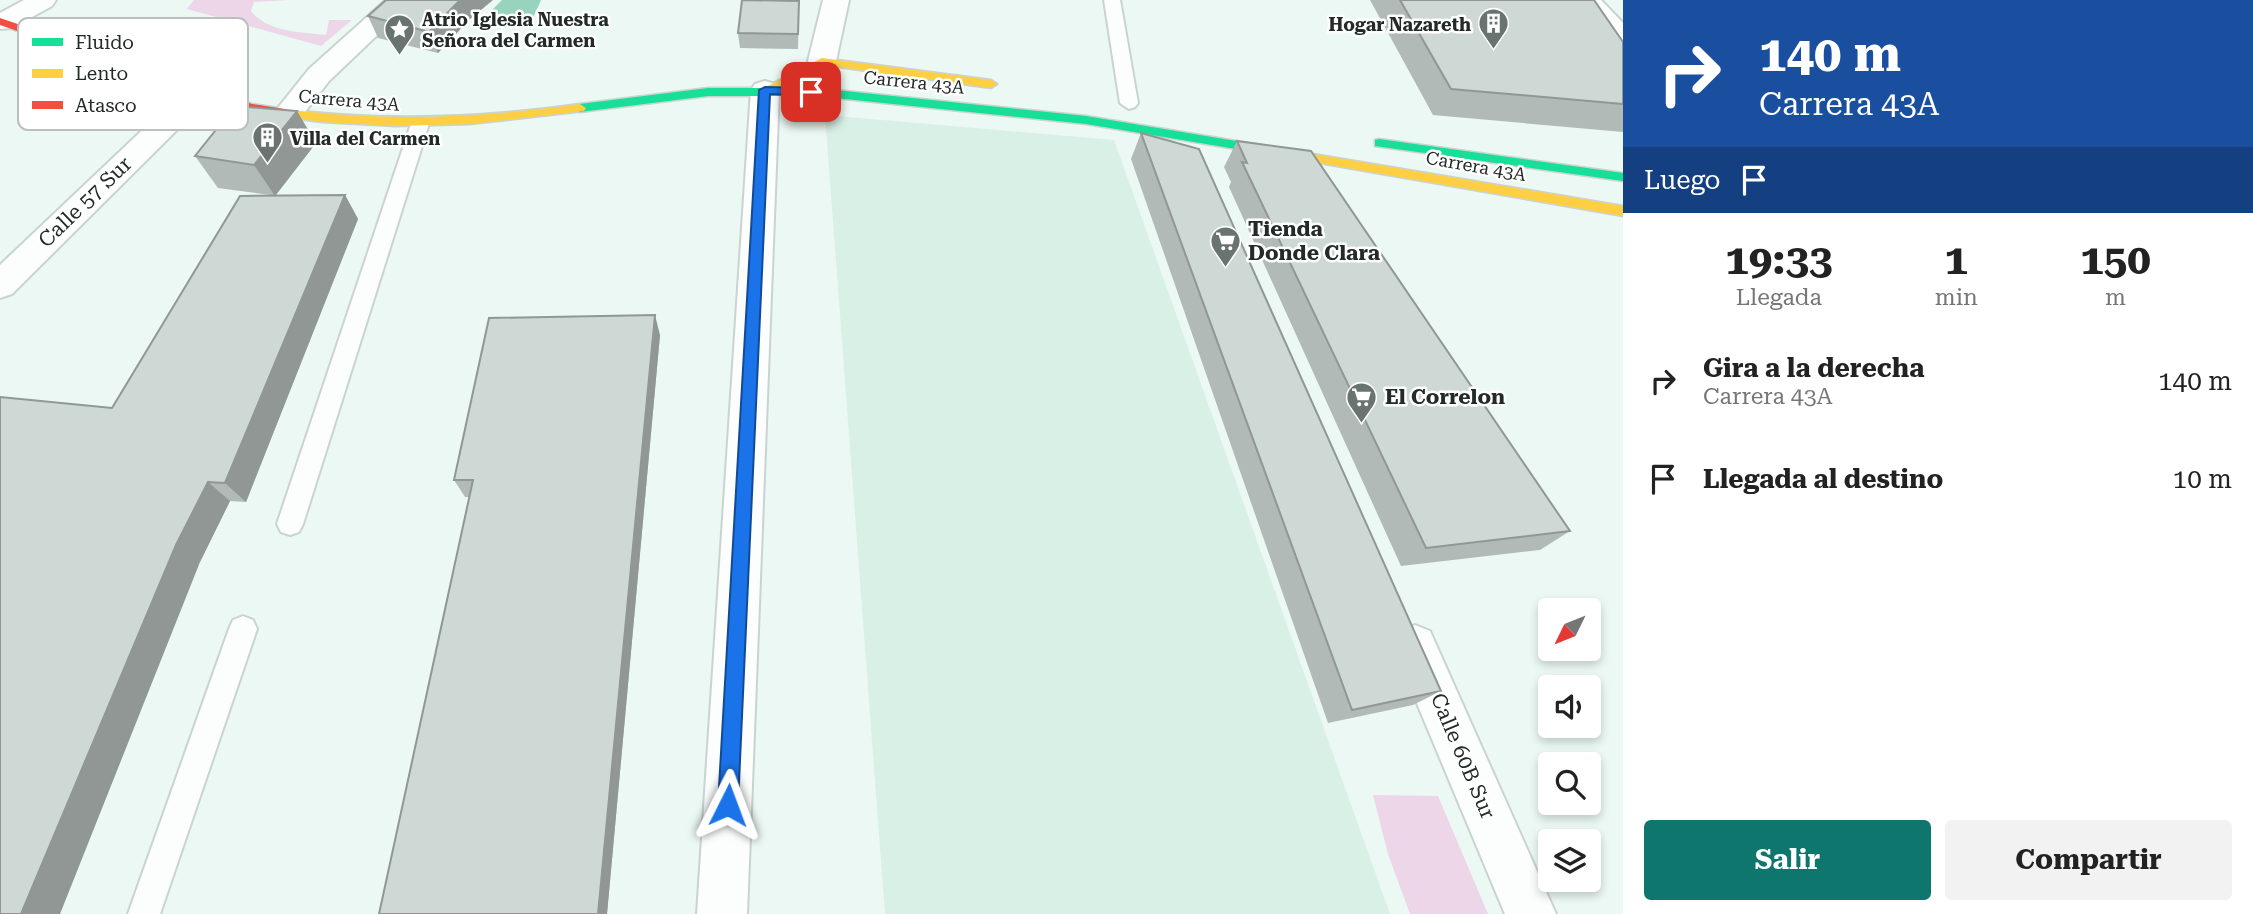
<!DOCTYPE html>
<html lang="es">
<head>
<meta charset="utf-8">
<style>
	:root { --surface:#fff; --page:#f2f2f2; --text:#222; --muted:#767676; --accent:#0f766e }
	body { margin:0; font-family:"Roboto Serif",serif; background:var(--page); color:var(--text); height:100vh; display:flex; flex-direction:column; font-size:26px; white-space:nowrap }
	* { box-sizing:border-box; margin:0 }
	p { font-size:23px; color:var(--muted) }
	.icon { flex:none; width:38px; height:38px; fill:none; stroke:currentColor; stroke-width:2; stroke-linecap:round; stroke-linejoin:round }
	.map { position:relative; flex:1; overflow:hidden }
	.panel { display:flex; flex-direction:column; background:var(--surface); width:630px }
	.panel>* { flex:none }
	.top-card { background:#1a4fa0; color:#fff; overflow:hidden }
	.needle { width:46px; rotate:227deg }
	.controls { position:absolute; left:1538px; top:598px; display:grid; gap:14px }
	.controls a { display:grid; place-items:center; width:63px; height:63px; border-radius:7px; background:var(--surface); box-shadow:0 4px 10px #0003; font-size:35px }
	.pin { position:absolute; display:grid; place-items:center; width:60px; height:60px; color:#fff; margin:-30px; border-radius:14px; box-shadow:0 4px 10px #0006 }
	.me { position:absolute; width:77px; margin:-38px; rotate:3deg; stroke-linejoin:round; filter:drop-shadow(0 0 5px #0008) }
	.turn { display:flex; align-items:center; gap:24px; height:147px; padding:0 21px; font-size:32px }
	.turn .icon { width:91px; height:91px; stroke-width:2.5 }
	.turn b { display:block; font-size:49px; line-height:60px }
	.then { display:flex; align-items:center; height:66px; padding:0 21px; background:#0003; gap:14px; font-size:26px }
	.eta { display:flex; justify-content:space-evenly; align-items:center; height:119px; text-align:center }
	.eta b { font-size:42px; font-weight:700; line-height:49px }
	.cta { display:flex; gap:14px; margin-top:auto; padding:14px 21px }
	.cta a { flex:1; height:80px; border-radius:7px; background:var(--accent); color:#fff; font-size:28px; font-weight:700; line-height:80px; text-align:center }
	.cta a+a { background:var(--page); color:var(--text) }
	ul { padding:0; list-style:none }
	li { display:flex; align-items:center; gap:21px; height:98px; padding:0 21px }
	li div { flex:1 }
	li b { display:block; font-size:26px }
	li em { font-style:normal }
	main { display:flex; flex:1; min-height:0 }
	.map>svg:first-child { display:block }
</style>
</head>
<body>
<main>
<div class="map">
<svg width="1623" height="914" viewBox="0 0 1623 914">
	<rect width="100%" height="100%" fill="#ebf8f3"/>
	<path fill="#d9f0e7" d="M 825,115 L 1114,140 L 1390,914 L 885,914 Z"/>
	<path fill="#ecd6e7" d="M 194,0 L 289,0 L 254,2 L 251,11 C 267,32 300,32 326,35 L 329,20 L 352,20 L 321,46 L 187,9 Z
		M 1373,795 L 1438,796 L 1488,914 L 1410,914 L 1388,854 Z"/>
	<path fill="#98d3be" d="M 502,0 L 541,0 L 532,20 L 489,13 Z"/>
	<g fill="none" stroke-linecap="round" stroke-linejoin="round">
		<defs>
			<path id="lane" d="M 1104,0 L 1120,0 L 1138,103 L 1135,107 L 1129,109 L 1120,103 Z
				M 420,118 L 427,120 L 429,124 L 303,524 L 299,532 L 290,535 L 281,532 L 277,524 L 411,124 L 413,120 Z
				M 243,616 L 253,620 L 257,629 L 160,914 L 128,914 L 229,629 L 233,620 Z"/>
			<path id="street" d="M 24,0 L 56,0 L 52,6 L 12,28 L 0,29 L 0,13 Z
				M 386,0 L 414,0 L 329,81 L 298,121 L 288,123 L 278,121 L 273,114 L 309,69 Z
				M 823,0 L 849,0 L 836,61 L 832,67 L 822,69 L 812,67 L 808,61 Z
				M 1573,0 L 1601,0 L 1623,23 L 1623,46 L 1613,44 Z
				M 765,81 L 775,84 L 779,90 L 747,914 L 697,914 L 751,90 L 755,84 Z
				M 200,82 L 210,85 L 214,91 L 210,97 L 12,294 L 0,298 L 0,265 L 190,85 Z
				M 1415,625 L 1430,631 L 1556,914 L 1505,914 L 1393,646 L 1400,631 Z"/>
			<path id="fast" d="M 708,88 L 816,88 L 1086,116 L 1260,145 L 1266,149 L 1260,153 L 1086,124 L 816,96 L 708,96 L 580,112 L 574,108 L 580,104 Z
				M 1379,139 L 1623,173 L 1623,181 L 1375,146 L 1375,140 Z"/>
			<path id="slow" d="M 822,58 L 991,80 L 997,84 L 991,88 L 824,65 L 770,93 L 762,93 L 760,90 Z
				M 580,104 L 586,108 L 584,111 L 470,124 L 396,126 L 322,122 L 285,117 L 279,113 L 285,109 C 384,122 481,118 580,104 Z
				M 1260,145 L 1623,206 L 1623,216 L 1256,152 L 1254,149 Z"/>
			<path id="jam" d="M 0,18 L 252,104 L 285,109 L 291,113 L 285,117 L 246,110 L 0,25 Z"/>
		</defs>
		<use href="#lane" stroke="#c9d4d0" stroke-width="4"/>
		<use href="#street" stroke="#c9d4d0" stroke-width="4"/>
		<use href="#fast" stroke="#c9d4d0" stroke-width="3"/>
		<use href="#slow" stroke="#c9d4d0" stroke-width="3"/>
		<use href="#jam" stroke="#c9d4d0" stroke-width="3"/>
		<use href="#lane" fill="#fcfefd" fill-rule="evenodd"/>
		<use href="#street" fill="#fcfefd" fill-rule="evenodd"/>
		<use href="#fast" fill="#16e098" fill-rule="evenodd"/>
		<use href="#slow" fill="#ffcf43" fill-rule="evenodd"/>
		<use href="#jam" fill="#f24e42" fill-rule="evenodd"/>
	</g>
	<path fill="#b1bab6" d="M 1370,0 L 1594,0 L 1623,42 L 1623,132 L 1433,115 Z
		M 799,1 L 798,49 L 740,48 L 738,33 Z
		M 368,16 L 469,20 L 438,53 L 378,38 Z
		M 1141,133 L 1441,691 L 1413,705 L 1328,723 L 1131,159 Z
		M 1237,141 L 1570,531 L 1540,550 L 1401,566 L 1229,187 L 1231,182 L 1224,167 Z
		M 316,143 L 276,195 L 345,195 L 358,219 L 246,502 L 230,501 L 200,562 L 112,408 L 270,195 L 218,188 L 195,156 Z
		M 660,335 L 607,914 L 379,914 L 469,497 L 465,497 L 454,480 Z"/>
	<path fill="#909794" d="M 460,0 L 493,0 L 469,20 L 438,53 L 429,32 Z
		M 297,111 L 316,143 L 275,196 L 254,165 Z
		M 345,195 L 358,219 L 246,502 L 225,483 Z
		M 655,315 L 660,335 L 607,914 L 598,914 Z
		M 208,482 L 230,501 L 200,562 L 60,914 L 21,914 L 176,545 Z"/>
	<path fill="#ced8d4" stroke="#909794" stroke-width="2" d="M 386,0 L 460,0 L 429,32 L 368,16 Z
		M 742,0 L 799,1 L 798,34 L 738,33 Z
		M 1400,0 L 1594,0 L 1623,42 L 1623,104 L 1451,89 Z
		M 235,106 L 297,111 L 254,165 L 195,156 Z
		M 1141,133 L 1199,149 L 1441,691 L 1352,710 Z
		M 1237,141 L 1311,151 L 1570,531 L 1426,548 L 1242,162 L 1247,163 Z
		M 345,195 L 225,483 L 208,482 L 176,545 L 21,914 L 0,914 L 0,397 L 112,408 L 240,196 Z
		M 655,315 L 598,914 L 379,914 L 473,480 L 454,480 L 489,318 Z"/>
	<path fill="#1a73e8" stroke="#114b97" stroke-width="2" d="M 765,87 L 811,88 L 817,92 L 811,96 L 770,94 L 738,805 L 735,812 L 728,815 L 721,812 L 718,805 L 759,90 Z"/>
	<defs>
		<symbol id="building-pin" viewBox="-11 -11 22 30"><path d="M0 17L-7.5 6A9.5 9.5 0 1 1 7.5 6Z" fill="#69736f" stroke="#fff"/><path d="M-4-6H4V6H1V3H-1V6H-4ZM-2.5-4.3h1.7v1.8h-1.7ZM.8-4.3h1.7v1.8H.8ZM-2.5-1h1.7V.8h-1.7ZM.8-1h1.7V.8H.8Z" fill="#fff"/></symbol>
		<symbol id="sight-pin" viewBox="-11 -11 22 30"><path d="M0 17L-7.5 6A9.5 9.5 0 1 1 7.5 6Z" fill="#69736f" stroke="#fff"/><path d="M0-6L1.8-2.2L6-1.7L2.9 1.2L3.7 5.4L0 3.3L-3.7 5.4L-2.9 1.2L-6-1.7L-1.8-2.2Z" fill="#fff"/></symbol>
		<symbol id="supermarket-pin" viewBox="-11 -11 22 30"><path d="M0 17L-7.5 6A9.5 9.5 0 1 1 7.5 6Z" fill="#69736f" stroke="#fff"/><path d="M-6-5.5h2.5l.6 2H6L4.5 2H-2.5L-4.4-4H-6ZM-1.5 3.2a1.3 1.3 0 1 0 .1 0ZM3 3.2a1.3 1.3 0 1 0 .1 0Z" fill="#fff"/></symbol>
	</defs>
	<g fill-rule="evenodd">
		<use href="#building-pin" x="1476" y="6" width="35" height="47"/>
		<use href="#sight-pin" x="382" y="12" width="35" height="47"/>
		<use href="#building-pin" x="250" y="120" width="35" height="47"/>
		<use href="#supermarket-pin" x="1208" y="224" width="35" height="47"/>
		<use href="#supermarket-pin" x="1344" y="380" width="35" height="47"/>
	</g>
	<g text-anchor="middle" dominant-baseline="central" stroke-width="5" stroke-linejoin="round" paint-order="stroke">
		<g font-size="18" font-weight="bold" fill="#232b28" stroke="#fff" text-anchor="start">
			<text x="422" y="19">Atrio Iglesia Nuestra<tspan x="422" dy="21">Señora del Carmen</tspan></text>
			<text x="1471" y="24" text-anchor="end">Hogar Nazareth</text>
			<text x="290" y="138">Villa del Carmen</text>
		</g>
		<g font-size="18" fill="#232b28" stroke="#fff">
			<text transform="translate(914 82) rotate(6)">Carrera 43A</text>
			<text transform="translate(349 100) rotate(5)">Carrera 43A</text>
			<text transform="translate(1476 166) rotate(10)">Carrera 43A</text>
		</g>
		<g font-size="21" fill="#232b28" stroke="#fff">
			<text transform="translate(85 202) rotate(-44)">Calle 57 Sur</text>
			<text transform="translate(1463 756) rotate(67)">Calle 60B Sur</text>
		</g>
		<g font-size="21" font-weight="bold" fill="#232b28" stroke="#fff" text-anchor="start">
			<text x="1248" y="229">Tienda<tspan x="1248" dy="24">Donde Clara</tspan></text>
			<text x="1385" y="397">El Correlon</text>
		</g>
	</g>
	<rect x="18" y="18" width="230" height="112" rx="10" fill="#fff" stroke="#bdbfbe" stroke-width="2"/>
	<rect x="32" y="38" width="31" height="8" fill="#16e098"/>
	<rect x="32" y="69" width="31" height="9" fill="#ffcf43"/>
	<rect x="32" y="101" width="31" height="8" fill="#f24e42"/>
	<g font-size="19" fill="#232b28">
		<text x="75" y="49">Fluido</text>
		<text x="75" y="80">Lento</text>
		<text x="75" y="112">Atasco</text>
	</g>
</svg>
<div class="controls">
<a><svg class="needle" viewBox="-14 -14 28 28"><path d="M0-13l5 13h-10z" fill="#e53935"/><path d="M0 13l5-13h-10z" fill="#767676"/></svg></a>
<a><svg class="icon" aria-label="sound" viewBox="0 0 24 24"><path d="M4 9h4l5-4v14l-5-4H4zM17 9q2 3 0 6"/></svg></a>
<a><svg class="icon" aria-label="search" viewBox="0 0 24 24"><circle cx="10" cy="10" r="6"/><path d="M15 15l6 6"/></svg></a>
<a><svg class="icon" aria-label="layers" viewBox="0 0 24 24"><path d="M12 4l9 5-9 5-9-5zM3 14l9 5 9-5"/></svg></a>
</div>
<div class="pin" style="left:811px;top:92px;background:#d93025"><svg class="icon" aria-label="arrive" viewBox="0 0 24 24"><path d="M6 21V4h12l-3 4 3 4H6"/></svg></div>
<svg class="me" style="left:728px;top:805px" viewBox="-20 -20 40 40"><path d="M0-17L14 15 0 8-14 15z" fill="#1a73e8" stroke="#fff" stroke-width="4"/></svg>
</div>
<section class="panel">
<div class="top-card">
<div class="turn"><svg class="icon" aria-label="right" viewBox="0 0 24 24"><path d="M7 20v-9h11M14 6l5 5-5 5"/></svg><div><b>140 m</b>Carrera 43A</div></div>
<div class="then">Luego<svg class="icon" aria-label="arrive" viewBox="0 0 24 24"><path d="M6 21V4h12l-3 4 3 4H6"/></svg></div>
</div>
<div class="eta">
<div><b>19:33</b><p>Llegada</p></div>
<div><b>1</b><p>min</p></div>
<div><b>150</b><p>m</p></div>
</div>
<ul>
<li><svg class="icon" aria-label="right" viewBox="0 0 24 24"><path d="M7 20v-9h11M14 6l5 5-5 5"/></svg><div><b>Gira a la derecha</b><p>Carrera 43A</p></div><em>140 m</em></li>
<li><svg class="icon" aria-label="arrive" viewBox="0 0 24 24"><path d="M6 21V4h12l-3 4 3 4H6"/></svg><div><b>Llegada al destino</b></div><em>10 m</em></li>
</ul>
<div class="cta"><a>Salir</a><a>Compartir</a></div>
</section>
</main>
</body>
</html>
